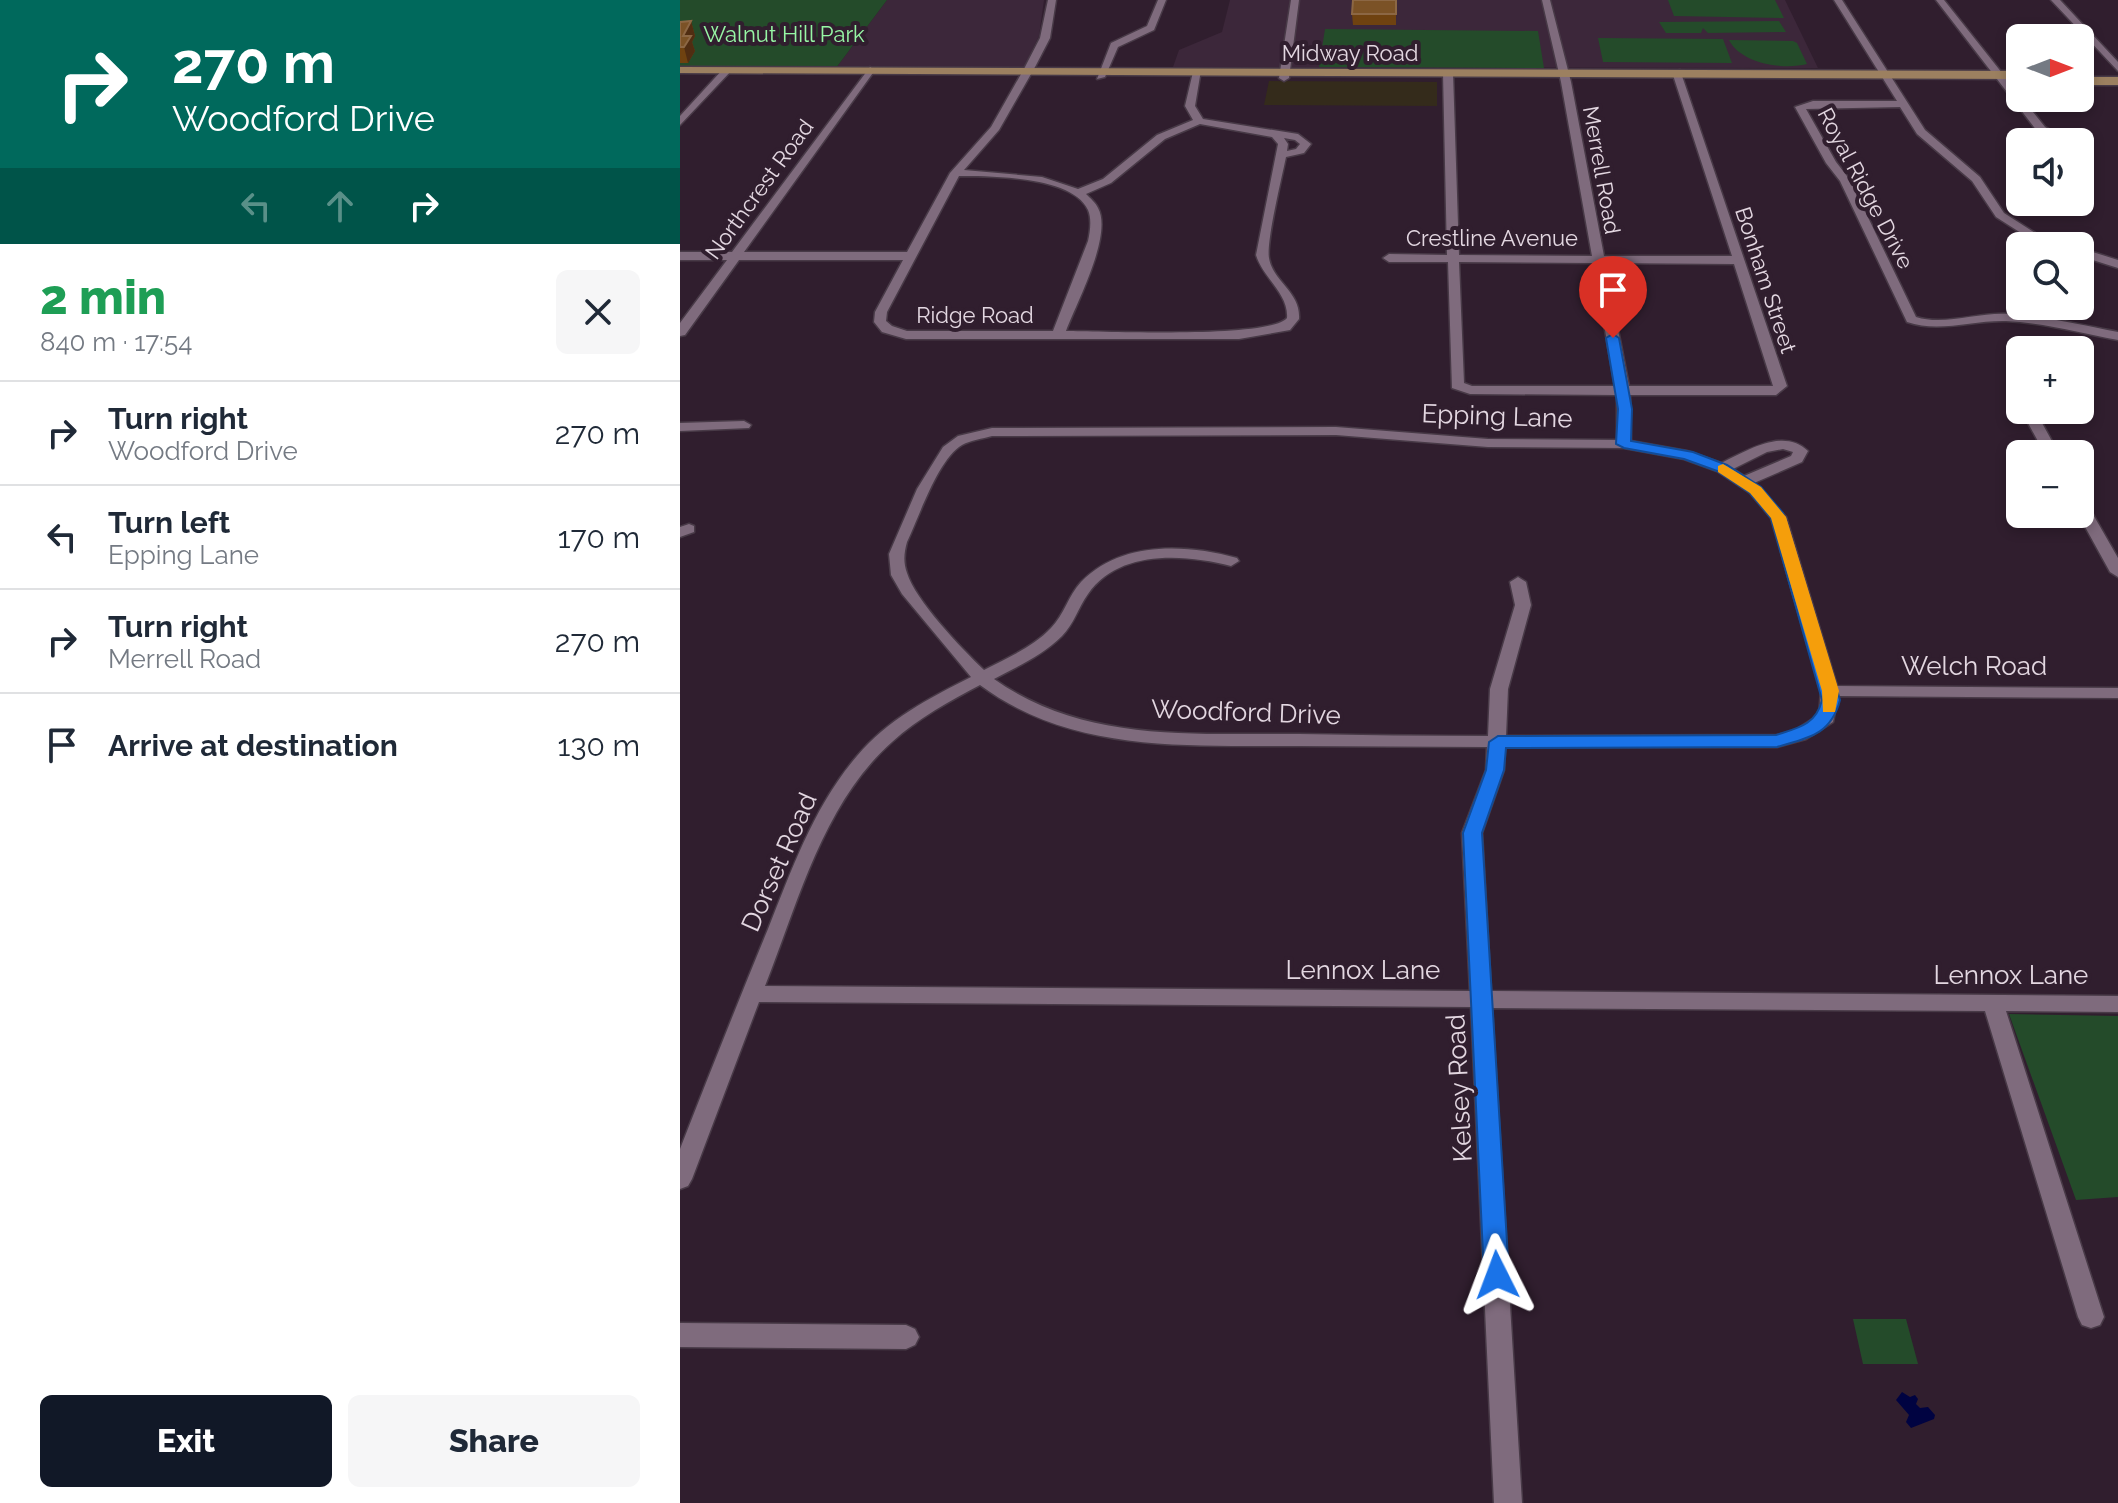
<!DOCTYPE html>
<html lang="en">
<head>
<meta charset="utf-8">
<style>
	:root { --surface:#fff; --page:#f6f6f7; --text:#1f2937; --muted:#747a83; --line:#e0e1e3; --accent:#111827 }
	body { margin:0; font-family:Raleway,sans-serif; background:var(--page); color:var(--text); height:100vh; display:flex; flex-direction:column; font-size:30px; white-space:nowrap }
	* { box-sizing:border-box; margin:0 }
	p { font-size:26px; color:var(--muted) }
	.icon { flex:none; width:44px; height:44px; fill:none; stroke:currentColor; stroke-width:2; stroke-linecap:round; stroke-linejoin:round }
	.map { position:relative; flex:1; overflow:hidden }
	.panel { display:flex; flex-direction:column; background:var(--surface); width:680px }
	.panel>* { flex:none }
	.guide { background:#00695c; color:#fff; overflow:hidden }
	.needle { width:52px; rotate:90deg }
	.fabs { position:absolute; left:1326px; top:24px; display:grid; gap:16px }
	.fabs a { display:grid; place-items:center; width:88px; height:88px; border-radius:12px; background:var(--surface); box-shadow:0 4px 12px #0003; font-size:40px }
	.pin { position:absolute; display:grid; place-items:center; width:68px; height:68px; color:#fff; margin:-82px -34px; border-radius:50% 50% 50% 0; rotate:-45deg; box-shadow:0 0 8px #0007 }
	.pin .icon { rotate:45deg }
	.me { position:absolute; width:88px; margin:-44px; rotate:357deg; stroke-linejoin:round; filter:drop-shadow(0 0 6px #0008) }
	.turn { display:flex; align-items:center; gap:28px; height:168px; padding:0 40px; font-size:36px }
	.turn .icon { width:104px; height:104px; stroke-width:2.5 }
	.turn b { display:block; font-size:56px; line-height:68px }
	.lanes { display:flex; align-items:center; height:76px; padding:0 40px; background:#0003; justify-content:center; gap:40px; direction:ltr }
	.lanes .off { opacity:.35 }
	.round { display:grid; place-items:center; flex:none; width:84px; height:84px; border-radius:12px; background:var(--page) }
	.overview { display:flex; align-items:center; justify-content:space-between; height:136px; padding:0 40px }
	h1 { font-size:48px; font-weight:800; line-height:60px; color:#1e9e55 }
	.button { display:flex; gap:16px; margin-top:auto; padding:16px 40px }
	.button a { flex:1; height:92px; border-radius:12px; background:var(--accent); color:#fff; font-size:32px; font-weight:800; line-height:92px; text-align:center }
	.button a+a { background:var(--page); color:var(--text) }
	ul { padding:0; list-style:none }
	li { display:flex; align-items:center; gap:24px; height:104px; padding:0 40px; border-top:2px solid var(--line) }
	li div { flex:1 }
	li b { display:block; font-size:30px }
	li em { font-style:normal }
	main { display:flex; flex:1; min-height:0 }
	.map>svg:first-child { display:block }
</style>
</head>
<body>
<main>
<section class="panel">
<div class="guide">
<div class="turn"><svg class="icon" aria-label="right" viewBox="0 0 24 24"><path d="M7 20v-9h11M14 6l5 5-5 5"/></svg><div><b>270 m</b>Woodford Drive</div></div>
<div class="lanes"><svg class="icon off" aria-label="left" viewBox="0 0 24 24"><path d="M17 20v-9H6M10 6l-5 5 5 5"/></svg><svg class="icon off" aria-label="ahead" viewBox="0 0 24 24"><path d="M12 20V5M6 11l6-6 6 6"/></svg><svg class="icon" aria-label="right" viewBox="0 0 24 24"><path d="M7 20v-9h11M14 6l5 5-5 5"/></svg></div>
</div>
<div class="overview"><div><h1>2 min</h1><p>840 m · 17:54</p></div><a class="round"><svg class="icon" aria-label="close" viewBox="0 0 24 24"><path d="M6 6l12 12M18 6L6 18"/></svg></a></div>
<ul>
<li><svg class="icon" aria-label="right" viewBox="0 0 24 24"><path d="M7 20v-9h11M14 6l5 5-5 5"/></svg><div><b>Turn right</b><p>Woodford Drive</p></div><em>270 m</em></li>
<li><svg class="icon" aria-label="left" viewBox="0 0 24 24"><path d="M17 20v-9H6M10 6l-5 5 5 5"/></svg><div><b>Turn left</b><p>Epping Lane</p></div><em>170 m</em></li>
<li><svg class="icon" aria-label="right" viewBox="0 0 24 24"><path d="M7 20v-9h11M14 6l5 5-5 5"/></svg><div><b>Turn right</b><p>Merrell Road</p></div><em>270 m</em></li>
<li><svg class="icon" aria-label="arrive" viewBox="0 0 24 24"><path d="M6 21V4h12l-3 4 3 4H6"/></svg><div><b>Arrive at destination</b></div><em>130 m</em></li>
</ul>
<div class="button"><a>Exit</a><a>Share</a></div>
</section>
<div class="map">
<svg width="1438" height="1503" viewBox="0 0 1438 1503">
	<rect width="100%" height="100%" fill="#301e2e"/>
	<path fill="#342b1b" d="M 589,81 L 757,82 L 757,106 L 584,105 Z"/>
	<path fill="#3c273a" d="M 207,0 L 364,0 L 359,36 L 344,67 L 156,68 Z
		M 550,0 L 1105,0 L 1138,68 L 493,67 L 499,50 L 542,32 Z"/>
	<path fill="#244b2a" d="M 0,0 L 207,0 L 156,68 L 0,68 Z
		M 988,0 L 1095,0 L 1104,18 L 994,16 Z
		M 1099,21 L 1106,32 L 1028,33 L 1023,28 L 1021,33 L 986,33 L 979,22 Z
		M 645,29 L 858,31 L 864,68 L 639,67 Z
		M 918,38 L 1043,39 L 1052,63 L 923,62 Z
		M 1049,40 L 1113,41 L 1117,43 L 1127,64 C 1104,70 1061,64 1049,40 Z
		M 1329,1014 L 1438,1016 L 1438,1197 L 1396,1200 Z
		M 1173,1319 L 1226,1319 L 1238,1364 L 1183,1364 Z"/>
	<path fill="#000341" d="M 1222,1392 L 1230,1397 L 1235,1395 L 1238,1399 L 1236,1404 L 1240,1408 L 1248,1407 L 1255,1415 L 1254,1419 L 1231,1428 L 1226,1422 L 1229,1415 L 1216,1400 Z"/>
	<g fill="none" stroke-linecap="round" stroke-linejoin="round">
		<defs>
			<path id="minor" d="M 368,0 L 376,0 L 370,38 L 355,67 L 319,130 L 284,170 L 362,177 L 398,189 L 423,179 L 477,135 L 513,120 L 505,106 L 513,72 L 521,70 L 515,106 L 523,119 L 618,134 L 631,144 L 624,153 L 606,157 C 602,177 586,242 589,258 C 593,282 621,292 619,319 L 610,330 L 559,339 L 226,339 L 202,332 L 194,322 L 195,312 L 223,260 L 59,260 L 5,335 L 0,336 L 0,323 L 47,260 L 0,260 L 0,252 L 52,252 L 190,67 L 195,70 L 64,252 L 227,252 L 270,173 L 311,127 L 345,67 L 360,38 ZM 520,124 L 592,137 L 598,144 L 576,255 C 583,278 609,294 607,318 C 589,339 422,331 386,331 C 396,304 433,235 418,208 C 416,203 410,198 406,194 L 431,183 L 485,139 ZM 604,138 L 615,140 L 620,144 L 616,149 L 607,151 L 608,144 ZM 279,176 C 310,176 393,176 408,210 C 412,219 410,232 408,241 L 373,331 L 227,331 L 212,326 L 206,321 L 207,312 Z
				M 478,0 L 486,0 L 474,30 L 438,47 L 425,77 L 417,79 L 431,43 L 467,26 Z
				M 611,0 L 619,0 L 609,78 L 604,81 L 599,78 Z
				M 862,0 L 870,0 L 891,82 L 924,256 L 1052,256 L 992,72 L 1000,70 L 1107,386 L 1096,395 L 950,395 L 951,441 L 1007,451 L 1041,463 C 1067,451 1103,427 1128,451 L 1122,462 L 1074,483 L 1106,517 L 1157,686 L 1438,688 L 1438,698 L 1158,696 L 1153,722 L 1126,739 L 1097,747 L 825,747 L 824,770 L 802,833 L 811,991 L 1438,996 L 1438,1012 L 1326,1011 L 1424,1317 L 1420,1325 L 1411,1328 L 1402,1325 L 1398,1317 L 1305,1011 L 812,1008 L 842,1503 L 814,1503 L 791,1007 L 79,1002 L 12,1179 L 8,1186 L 0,1189 L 0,1149 C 29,1075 58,1002 88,929 C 112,869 134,806 177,756 C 207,720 249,698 291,677 L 222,594 L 211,575 L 209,554 L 237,489 L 263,447 L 278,436 L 312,428 L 656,427 L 808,439 L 937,440 L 937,395 L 790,394 L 772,388 L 768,262 L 709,262 L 703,258 L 709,254 L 767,255 L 763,73 L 768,70 L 773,73 L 779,255 L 912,256 L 881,82 ZM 779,262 L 913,263 L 935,386 L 792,386 L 784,383 ZM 925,263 L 1054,264 L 1093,386 L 949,386 ZM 656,435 L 808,447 L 944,448 L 1004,459 L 1037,471 L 1070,493 L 1091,518 L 1141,691 L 1139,715 L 1114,731 L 1097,735 L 826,736 L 828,689 L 851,605 L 846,582 L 838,577 L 830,582 L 835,605 L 810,689 L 808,736 C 745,736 682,735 619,734 C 513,733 405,743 314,679 C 337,667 363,655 382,636 C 394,624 398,608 408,594 C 439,549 505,554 551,566 L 559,561 L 557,558 C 505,544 441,541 401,582 C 388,596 384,615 371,628 C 353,647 327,658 304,670 C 282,649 235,600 227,573 C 223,562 224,553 227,542 C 239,517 258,459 282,445 C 291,440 302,439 312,436 ZM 1103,449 L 1113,452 L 1111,456 L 1064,476 L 1053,469 L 1087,452 ZM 300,685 C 393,754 508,745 618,746 C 681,746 744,747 807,747 L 806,770 L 782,833 L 790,991 L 85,986 C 118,903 143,803 212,742 C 238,718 270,701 300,685 Z
				M 1154,0 L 1162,0 L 1245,130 L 1300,177 L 1324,213 L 1360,236 L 1388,246 L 1370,246 L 1352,240 L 1316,217 L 1292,181 L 1237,134 L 1220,107 L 1126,109 L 1156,162 L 1170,180 L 1236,317 C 1264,326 1299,312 1328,314 C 1365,316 1402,325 1438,332 L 1438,340 C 1401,333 1364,323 1326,321 C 1293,320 1259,333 1227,322 L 1160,181 L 1146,163 L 1115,107 L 1133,101 L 1217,101 Z
				M 1256,0 L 1264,0 L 1365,127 L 1393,142 L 1380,142 L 1357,131 Z
				M 1371,0 L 1380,0 L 1438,62 L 1438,71 Z
				M 44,68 L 52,70 L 0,125 L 0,116 Z
				M 1400,248 L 1438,260 L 1438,268 L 1400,256 Z
				M 1355,419 L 1362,423 L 1379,454 L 1365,454 L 1348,423 Z
				M 64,421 L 71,425 L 69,428 L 0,431 L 0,423 Z
				M 1400,500 L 1407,504 L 1438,558 L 1438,577 L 1430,572 L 1398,514 Z
				M 9,524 L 14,526 L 14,532 L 0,537 L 0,527 Z
				M 0,1323 L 226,1325 L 235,1329 L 239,1337 L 235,1345 L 226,1349 L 0,1347 Z"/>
			<path id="major" d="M 0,67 L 1340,71 L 1340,79 L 0,73 Z
				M 1400,77 L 1438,77 L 1438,85 L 1400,85 Z"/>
		</defs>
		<use href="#minor" stroke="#483a47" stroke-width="3"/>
		<use href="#major" stroke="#483a47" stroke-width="3"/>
		<use href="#minor" fill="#7f6b7d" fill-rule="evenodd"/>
		<use href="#major" fill="#9c8060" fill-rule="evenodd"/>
	</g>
	<path fill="#6f4210" d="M 716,0 L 716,25 L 673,25 L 672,14 Z
		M 11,21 L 15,36 L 12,42 L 15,51 L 8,63 L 0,63 L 0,22 Z"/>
	<path fill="#502d12" d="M 11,21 L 15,36 L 12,42 L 15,51 L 8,63 L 4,47 L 3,36 Z"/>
	<path fill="#7b5226" stroke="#8c6744" stroke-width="2" d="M 673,0 L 716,0 L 716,14 L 672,14 Z
		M 11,21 L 3,36 L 11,36 L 4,47 L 0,47 L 0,22 Z"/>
	<path fill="#1a73e8" stroke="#114b97" stroke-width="2" d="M 933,334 L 939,338 L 952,409 L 951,441 L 1013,452 L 1047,465 L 1081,487 L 1103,513 L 1160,700 C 1151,735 1128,738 1097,747 L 826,748 L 824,770 L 802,833 L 829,1275 L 825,1282 L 817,1286 L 808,1282 L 804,1275 L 783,833 L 806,770 L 809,742 L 818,736 L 1096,735 C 1118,728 1136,725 1142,700 L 1091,518 L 1070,493 L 1037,471 L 1004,459 L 944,448 L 936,444 L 938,409 L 926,338 Z"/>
	<path fill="#f59e0b" d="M 1043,464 L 1081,487 L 1106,517 L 1159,691 L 1155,712 L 1143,712 L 1142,691 L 1091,518 L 1070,493 L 1038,472 L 1038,466 Z"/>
	<g text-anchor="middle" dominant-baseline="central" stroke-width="8" stroke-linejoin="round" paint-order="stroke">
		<g font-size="22" fill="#97f6a5" stroke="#301e2e">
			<text x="104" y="34">Walnut Hill Park</text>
		</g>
		<g font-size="22" fill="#e3d7e1" stroke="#301e2e">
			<text x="670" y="53">Midway Road</text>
			<text transform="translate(922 170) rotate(80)">Merrell Road</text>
			<text transform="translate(1186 188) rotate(62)">Royal Ridge Drive</text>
			<text transform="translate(79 189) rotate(-54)">Northcrest Road</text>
			<text x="812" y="238">Crestline Avenue</text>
			<text transform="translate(1086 280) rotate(72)">Bonham Street</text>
			<text x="295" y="315">Ridge Road</text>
		</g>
		<g font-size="26" fill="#e3d7e1" stroke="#301e2e">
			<text transform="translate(817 416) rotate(2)">Epping Lane</text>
			<text x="1294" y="666">Welch Road</text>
			<text transform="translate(566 712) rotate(2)">Woodford Drive</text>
			<text transform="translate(99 862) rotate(-66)">Dorset Road</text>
			<text x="683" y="970">Lennox Lane</text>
			<text x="1331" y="975">Lennox Lane</text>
			<text transform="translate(779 1088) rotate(-93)">Kelsey Road</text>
		</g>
	</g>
</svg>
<div class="fabs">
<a><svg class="needle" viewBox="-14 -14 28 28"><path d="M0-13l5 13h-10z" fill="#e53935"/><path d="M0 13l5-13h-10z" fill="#747a83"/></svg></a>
<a><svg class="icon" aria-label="sound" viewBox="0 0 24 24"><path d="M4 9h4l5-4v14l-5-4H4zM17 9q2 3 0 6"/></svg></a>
<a><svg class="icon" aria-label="search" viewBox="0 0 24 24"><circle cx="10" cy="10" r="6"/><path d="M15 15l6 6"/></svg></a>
<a>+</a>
<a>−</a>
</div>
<div class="pin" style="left:933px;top:338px;background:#d93025"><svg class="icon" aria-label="arrive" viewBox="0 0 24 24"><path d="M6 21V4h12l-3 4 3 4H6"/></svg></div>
<svg class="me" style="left:817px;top:1275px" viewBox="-20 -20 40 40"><path d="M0-17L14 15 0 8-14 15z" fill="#1a73e8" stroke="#fff" stroke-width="4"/></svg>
</div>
</main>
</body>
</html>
